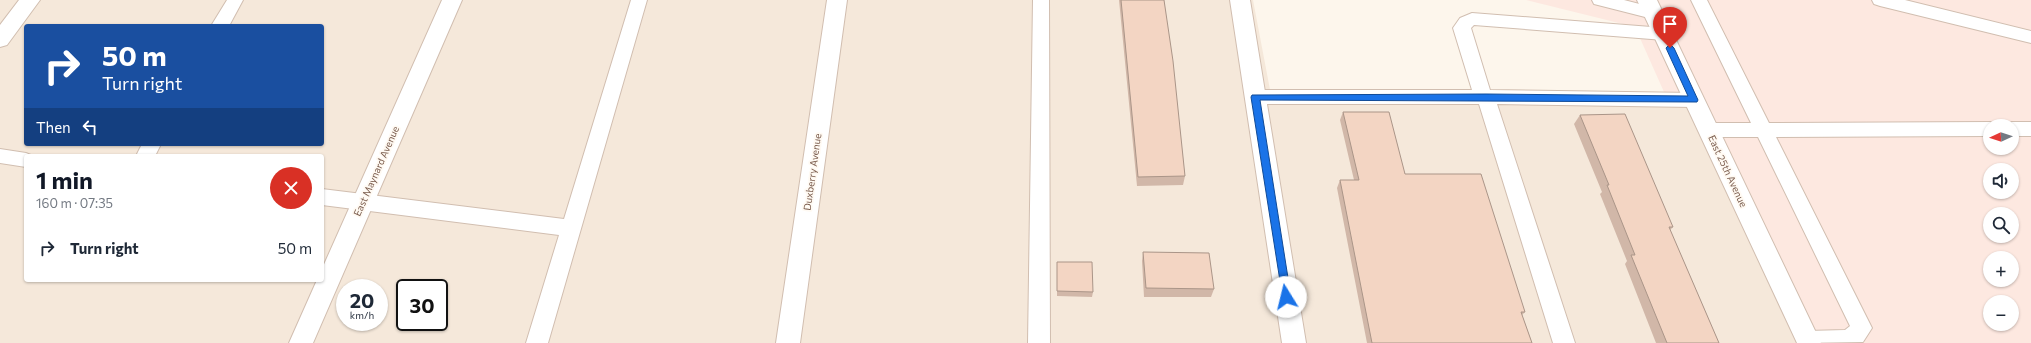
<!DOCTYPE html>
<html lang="en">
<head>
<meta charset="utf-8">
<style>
	:root { --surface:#fff; --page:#f2f2f3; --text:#1f2937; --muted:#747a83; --accent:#111827 }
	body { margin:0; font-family:Commissioner,sans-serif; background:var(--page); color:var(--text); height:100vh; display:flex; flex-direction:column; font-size:15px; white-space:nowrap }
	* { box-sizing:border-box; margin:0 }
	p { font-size:13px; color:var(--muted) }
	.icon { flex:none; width:22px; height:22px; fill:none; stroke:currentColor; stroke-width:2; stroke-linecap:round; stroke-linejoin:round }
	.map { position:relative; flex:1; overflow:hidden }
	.side { position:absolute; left:24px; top:154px; width:300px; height:128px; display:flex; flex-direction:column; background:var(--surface); border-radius:4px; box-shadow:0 1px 3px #0004 }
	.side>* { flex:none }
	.banner { position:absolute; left:24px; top:24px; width:300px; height:122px; border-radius:4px; box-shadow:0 1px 3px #0004; background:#1a4fa0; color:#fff; overflow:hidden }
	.needle { width:26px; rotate:267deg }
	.buttons { position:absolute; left:1983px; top:119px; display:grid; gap:8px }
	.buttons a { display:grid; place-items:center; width:36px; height:36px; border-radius:50%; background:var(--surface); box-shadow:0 1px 3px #0004; font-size:20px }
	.speed { position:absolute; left:336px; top:279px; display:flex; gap:8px; font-size:20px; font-weight:700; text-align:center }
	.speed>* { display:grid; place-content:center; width:52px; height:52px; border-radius:50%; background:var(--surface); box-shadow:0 1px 3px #0004; line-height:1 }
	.speed small { font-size:10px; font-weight:400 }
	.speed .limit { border:2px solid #111; border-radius:6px; background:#fff; color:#111 }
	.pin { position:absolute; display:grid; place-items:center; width:34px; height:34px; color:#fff; margin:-41px -17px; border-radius:50% 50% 50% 0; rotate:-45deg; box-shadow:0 0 4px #0007 }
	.pin .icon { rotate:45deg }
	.me { position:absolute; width:44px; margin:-22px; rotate:351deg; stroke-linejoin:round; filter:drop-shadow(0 0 3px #0008) }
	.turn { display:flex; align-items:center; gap:14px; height:84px; padding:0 12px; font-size:18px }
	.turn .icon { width:52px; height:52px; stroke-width:2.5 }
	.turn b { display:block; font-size:28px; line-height:34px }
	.then { display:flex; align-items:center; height:38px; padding:0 12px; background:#0003; gap:8px; font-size:15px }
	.round { display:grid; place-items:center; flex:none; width:42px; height:42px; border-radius:21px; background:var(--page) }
	.headline { display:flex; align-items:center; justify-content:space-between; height:68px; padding:0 12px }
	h1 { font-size:24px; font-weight:700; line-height:30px; color:var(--accent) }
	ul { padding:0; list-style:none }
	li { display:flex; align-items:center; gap:12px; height:52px; padding:0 12px }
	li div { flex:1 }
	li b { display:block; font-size:15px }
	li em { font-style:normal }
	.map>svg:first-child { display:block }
</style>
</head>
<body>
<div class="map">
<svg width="2031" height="343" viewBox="0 0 2031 343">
	<rect width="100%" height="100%" fill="#fdf6ec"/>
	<path fill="#f5e8da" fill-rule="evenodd" d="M 0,0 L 1253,0 L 1271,95 L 1682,93 L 1798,343 L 0,343 ZM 26,26 L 322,26 L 322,144 L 26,144 ZM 26,156 L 322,156 L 322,280 L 26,280 ZM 345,288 L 379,288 L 379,322 L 345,322 ZM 405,288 L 439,288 L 439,322 L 405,322 Z"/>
	<path fill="#fde8e0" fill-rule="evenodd" d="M 1526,0 L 2031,0 L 2031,343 L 1798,343 L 1682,93 L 1664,92 L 1635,27 ZM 1990,126 L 2012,126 L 2012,148 L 1990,148 ZM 1990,170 L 2012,170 L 2012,192 L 1990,192 ZM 1990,214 L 2012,214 L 2012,236 L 1990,236 ZM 1990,258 L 2012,258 L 2012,280 L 1990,280 ZM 1990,302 L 2012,302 L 2012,324 L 1990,324 Z"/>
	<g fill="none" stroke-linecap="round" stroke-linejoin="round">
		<defs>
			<path id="lane" d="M 227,0 L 243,0 L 229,26 L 211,26 Z
				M 631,0 L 647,0 L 548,343 L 526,343 L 559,235 L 322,205 L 322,189 L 564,219 Z
				M 1033,0 L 1049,0 L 1050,343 L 1028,343 Z
				M 1592,0 L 1624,0 L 1659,9 L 1661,13 L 1659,17 L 1653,19 L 1594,4 Z
				M 1691,0 L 1707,0 L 1769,123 L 1990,122 L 1998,126 L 1990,126 L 1990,136 L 1776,137 L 1872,328 L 1863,342 L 1798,343 L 1796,340 L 1800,333 L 1807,331 L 1845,330 L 1850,326 L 1758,137 L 1708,137 L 1701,135 L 1699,130 L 1701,125 L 1708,123 L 1751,123 Z
				M 1872,0 L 1905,0 L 2031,31 L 2031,43 L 1880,6 L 1874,4 Z
				M 1472,13 L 1664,28 L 1670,30 L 1673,34 L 1670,38 L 1664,40 L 1474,25 L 1471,28 L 1490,90 L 1694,93 L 1700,95 L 1703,100 L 1700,105 L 1694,107 L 1497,104 L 1575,343 L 1553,343 L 1479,104 L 1255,104 L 1249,102 L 1246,97 L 1249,92 L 1255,90 L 1472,90 L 1453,28 L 1460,18 Z
				M 2012,122 L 2031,122 L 2031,136 L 2012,136 L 2012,126 L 2004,126 Z
				M 142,144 L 161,144 L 155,156 L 136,156 Z
				M 0,149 L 26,153 L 33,156 L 26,156 L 26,167 L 0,163 Z"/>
			<path id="street" d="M 19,0 L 40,0 L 7,45 L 0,47 L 0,25 Z
				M 442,0 L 462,0 L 313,343 L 289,343 L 317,280 L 322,280 L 322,269 Z
				M 827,0 L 847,0 L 800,343 L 776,343 Z
				M 1230,0 L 1250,0 L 1306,343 L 1282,343 Z
				M 1637,0 L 1657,0 L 1821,343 L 1797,343 Z"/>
		</defs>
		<use href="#lane" stroke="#d1beb0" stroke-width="2"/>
		<use href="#street" stroke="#d1beb0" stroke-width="2"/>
		<use href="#lane" fill="#fff" fill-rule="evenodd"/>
		<use href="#street" fill="#fff" fill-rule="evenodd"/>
	</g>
	<path fill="#d1b7a8" d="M 1119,0 L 1164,0 L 1185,176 L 1183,185 L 1137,186 Z
		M 1343,112 L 1405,174 L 1525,312 L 1522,315 L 1532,343 L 1367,343 L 1337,188 L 1340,180 L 1354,180 L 1340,120 Z
		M 1580,115 L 1673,227 L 1670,230 L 1719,343 L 1656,343 L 1625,264 L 1627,261 L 1600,194 L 1602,192 L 1574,124 Z
		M 1143,252 L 1214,289 L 1211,297 L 1144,297 L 1142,261 Z
		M 1057,262 L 1093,292 L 1092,297 L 1057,296 Z"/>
	<path fill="#f3d5c3" stroke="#aa9588" d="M 1121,0 L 1164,0 L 1173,61 L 1185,176 L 1138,177 Z
		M 1343,112 L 1389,112 L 1405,174 L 1481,174 L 1525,312 L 1521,312 L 1532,343 L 1372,343 L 1340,180 L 1359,180 Z
		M 1625,114 L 1673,227 L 1669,227 L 1719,343 L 1667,343 L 1631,255 L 1635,255 L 1607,185 L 1609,185 L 1580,115 Z
		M 1143,252 L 1209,253 L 1214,289 L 1146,288 Z
		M 1057,262 L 1092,262 L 1093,292 L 1057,291 Z"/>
	<path fill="#1a73e8" stroke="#114b97" d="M 1670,44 L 1674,48 L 1698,100 L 1697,102 L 1260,100 L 1291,297 L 1286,301 L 1283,300 L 1251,97 L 1252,95 L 1486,94 L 1688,96 L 1666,48 Z"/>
	<g text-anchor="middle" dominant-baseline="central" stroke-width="3.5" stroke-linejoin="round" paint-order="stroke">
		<g font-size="10" fill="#7a5c4d" stroke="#fffaf3">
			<text transform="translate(376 171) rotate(-66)">East Maynard Avenue</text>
			<text transform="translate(1728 171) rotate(65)">East 25th Avenue</text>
			<text transform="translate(812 172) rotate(-82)">Duxberry Avenue</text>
		</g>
	</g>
</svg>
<div class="buttons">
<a><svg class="needle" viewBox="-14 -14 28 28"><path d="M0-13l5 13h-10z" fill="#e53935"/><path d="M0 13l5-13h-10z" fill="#747a83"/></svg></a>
<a><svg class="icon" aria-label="sound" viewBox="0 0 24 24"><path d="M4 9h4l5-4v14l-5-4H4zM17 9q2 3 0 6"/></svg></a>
<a><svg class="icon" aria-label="search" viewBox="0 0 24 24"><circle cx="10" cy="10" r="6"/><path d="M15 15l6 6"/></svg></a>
<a>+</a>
<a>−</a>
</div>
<div class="speed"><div>20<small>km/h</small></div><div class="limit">30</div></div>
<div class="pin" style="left:1670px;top:48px;background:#d93025"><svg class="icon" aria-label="arrive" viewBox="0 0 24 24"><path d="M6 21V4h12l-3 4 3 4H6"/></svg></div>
<svg class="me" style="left:1286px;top:297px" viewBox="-20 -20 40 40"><circle r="19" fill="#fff"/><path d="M0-13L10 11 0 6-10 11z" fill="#1a73e8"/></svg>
<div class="banner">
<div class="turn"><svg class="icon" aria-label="right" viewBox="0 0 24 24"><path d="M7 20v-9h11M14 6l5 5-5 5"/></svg><div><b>50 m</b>Turn right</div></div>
<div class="then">Then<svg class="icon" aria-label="left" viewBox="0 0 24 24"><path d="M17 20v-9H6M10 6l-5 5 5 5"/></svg></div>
</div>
<section class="side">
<div class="headline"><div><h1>1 min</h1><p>160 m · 07:35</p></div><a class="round" style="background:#d93025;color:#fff"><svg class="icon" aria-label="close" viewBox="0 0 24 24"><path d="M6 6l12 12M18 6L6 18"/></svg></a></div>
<ul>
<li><svg class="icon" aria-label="right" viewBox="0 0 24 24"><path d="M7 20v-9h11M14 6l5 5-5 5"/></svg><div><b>Turn right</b></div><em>50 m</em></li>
</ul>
</section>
</div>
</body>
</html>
